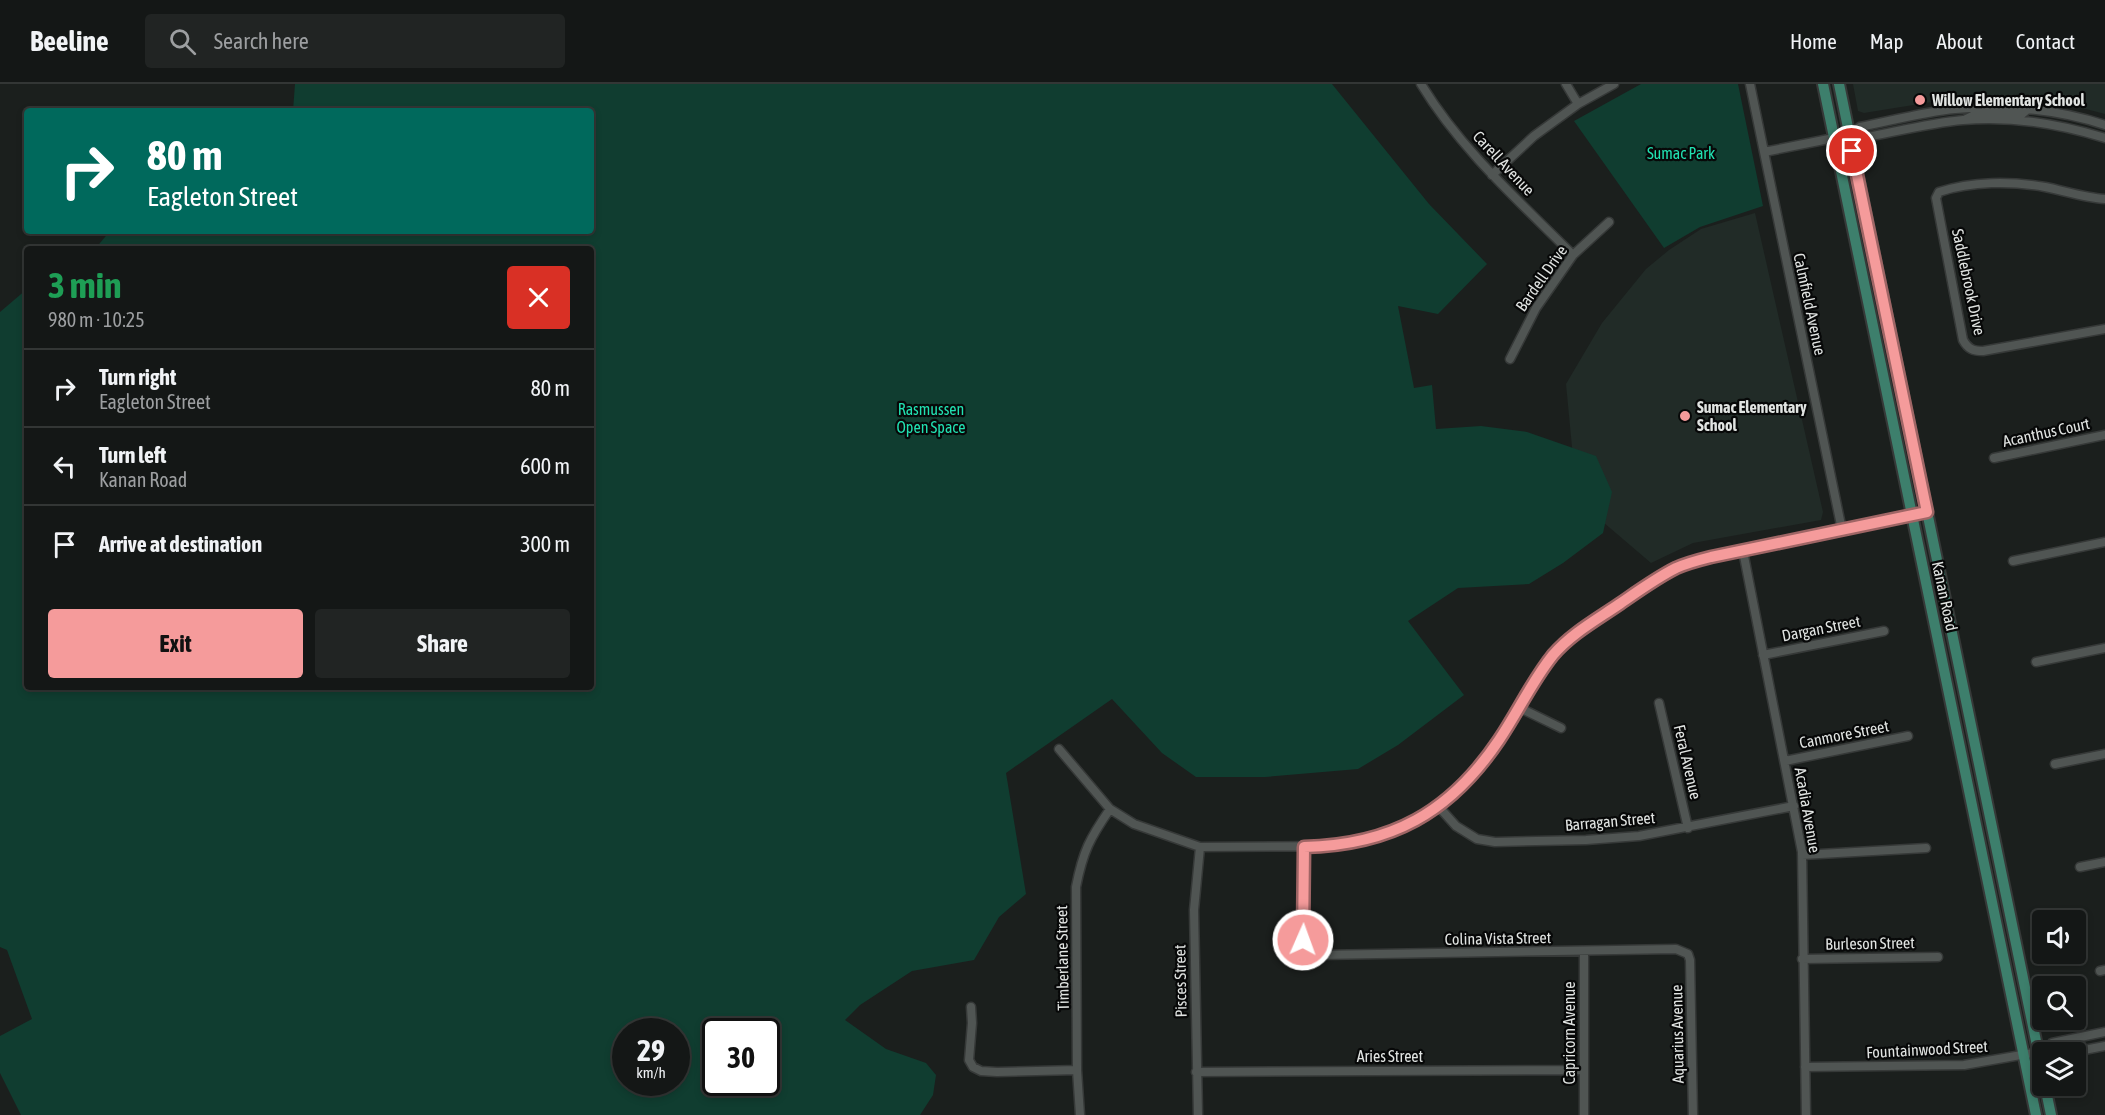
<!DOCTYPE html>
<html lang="en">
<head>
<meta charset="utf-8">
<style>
	:root { --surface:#141716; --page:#212423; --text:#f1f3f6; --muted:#9d9fa1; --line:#333635; --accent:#f59b9b }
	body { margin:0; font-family:"Asap Condensed",sans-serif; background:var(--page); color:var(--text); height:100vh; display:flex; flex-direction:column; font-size:22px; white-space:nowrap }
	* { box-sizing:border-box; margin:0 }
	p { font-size:20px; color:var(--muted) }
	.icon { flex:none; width:33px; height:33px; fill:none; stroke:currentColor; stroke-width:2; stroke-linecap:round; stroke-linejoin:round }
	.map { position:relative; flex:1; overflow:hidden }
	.side { position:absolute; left:24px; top:162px; width:570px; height:444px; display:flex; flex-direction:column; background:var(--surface); border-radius:6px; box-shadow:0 3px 9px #0003,0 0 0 2px var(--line) }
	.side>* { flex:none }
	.banner { position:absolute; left:24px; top:24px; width:570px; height:126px; border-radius:6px; box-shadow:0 3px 9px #0003,0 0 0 2px var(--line); background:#00695c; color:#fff; overflow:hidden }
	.tools { position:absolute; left:2032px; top:826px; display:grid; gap:12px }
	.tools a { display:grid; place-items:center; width:54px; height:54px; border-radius:6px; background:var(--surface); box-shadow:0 3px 9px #0003,0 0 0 2px var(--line); font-size:30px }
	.speed { position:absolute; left:612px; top:934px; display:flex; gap:12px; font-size:30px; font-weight:700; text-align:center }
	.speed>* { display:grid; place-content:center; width:78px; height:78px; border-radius:50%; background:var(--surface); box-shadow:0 3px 9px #0003,0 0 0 2px var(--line); line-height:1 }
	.speed small { font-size:15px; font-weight:400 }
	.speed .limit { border:3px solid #111; border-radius:9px; background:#fff; color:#111 }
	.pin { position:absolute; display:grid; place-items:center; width:51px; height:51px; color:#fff; margin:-26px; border:3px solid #fff; border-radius:50%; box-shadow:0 2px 6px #0007 }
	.me { position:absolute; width:66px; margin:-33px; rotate:2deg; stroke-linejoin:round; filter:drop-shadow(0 0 4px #0008) }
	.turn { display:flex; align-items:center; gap:21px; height:126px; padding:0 24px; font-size:27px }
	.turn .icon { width:78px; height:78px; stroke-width:2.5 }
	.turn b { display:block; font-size:42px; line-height:51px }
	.round { display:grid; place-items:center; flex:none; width:63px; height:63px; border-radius:6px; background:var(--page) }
	.head { display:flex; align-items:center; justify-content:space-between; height:102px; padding:0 24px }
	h1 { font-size:36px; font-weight:700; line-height:45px; color:#1e9e55 }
	.primary-button { display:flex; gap:12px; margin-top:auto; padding:12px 24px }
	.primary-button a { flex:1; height:69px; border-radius:6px; background:var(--accent); color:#111; font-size:24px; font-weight:700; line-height:69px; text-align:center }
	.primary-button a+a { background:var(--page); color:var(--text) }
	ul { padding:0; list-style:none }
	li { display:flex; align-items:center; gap:18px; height:78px; padding:0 24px; border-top:2px solid var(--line) }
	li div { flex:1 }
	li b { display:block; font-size:22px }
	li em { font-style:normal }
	header { display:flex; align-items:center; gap:36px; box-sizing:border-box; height:84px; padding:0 30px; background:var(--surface); border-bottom:2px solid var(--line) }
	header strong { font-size:28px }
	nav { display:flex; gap:33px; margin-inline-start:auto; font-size:21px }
	.search { width:420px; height:54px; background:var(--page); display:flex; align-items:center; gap:15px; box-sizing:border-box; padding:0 21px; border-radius:6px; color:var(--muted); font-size:22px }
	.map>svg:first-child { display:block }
</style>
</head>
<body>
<header>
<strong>Beeline</strong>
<div class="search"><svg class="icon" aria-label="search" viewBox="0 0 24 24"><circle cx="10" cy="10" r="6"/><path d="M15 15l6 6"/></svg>Search here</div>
<nav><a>Home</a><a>Map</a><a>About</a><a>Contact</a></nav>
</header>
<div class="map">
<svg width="2105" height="1031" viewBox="0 0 2105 1031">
	<rect width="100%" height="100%" fill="#1b1f1d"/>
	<path fill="#212b27" d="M 1853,0 L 2105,0 L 2105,30 L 2086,25 L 2020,15 L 1944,16 L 1864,29 L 1858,27 Z
		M 1755,129 L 1823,428 L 1821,436 L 1693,459 L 1651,479 L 1603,438 L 1582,427 L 1572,363 L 1566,300 L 1602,239 L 1646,185 L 1669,166 L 1701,145 Z"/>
	<path fill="#103d30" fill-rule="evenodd" d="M 295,0 L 1332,0 L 1429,120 L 1487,180 L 1438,230 L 1398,222 L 1414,304 L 1432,301 L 1436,345 L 1481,342 L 1527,348 L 1596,372 L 1612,408 L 1603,449 L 1563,479 L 1529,500 L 1458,504 L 1408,537 L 1464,611 L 1398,661 L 1358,685 L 1265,693 L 1196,693 L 1162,669 L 1112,615 L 1006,689 L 1026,810 L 999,833 L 974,876 L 912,887 L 860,921 L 845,936 L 886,965 L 926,979 L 936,991 L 933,1011 L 920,1031 L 21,1031 L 0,989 L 0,952 L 32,935 L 7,866 L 0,863 L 0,228 L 27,205 L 27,603 L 591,603 L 591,165 L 95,165 L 110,147 L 591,147 L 591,27 L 293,27 ZM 626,948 L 676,948 L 676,999 L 626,999 ZM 716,948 L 766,948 L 766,999 L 716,999 Z
		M 1641,0 L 1738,0 L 1763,122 L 1700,143 L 1664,164 L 1574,37 Z"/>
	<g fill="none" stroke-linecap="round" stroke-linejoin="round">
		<defs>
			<path id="minor" d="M 1421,0 C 1461,66 1519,117 1573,171
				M 1566,0 L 1578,20
				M 1750,0 L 1842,446
				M 1966,35 L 1976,30 L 2021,31 L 2028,25
				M 1849,51 L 1860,43 C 1891,37 1923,28 1955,25 C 2005,21 2057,25 2105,41
				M 1764,68 L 1849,51 L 1862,54 C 1895,48 1929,39 1963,36 C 2010,32 2060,40 2105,54
				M 1492,91 L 1534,52 L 1578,20 L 1614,0
				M 2105,115 C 2085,114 2065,107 2045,103 C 2011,97 1972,97 1939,108 L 1936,114 L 1963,256 C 1968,265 1973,267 1983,267 L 2105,245
				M 1510,275 L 1536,224 L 1573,171 L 1609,138
				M 1994,374 L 2105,351
				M 1743,467 L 1802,768 L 1806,1031
				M 2013,477 L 2105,458
				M 1763,571 L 1884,547
				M 2036,578 L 2105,564
				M 1659,619 L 1688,744
				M 1520,624 L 1561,644
				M 1059,665 L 1110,725 L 1134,740 L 1200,763 L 1331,762 L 1381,752 L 1405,742 L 1439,723 L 1463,700 L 1497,659 L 1539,589 L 1555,569 L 1576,549 L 1675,485 L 1711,473 L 1927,428
				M 1785,677 L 1908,652
				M 2055,680 L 2105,670
				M 1439,723 L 1456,742 L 1477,755 L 1495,758 L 1586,756 L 1639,752 L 1794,722
				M 1304,763 L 1303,857 L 1307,868 L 1319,871 L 1676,865 L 1688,870 L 1690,876 L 1693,1031
				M 1802,771 L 1926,764
				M 2080,783 L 2105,778
				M 1802,875 L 1938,873
				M 2100,887 L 2105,886
				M 971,923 L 972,939 L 969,976 L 973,983 L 981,987 L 997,988 L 1077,986
				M 2050,966 L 2052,959 L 2105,948
				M 2069,969 L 2105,962
				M 1805,983 L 1964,981 L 2050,966
				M 1196,988 L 1584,986
				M 1080,1031 L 1077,986 L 1076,803 C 1083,767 1090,754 1110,725
				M 1198,1031 L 1194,826 L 1200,763
				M 1584,1031 L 1584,868"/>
			<path id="major" d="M 1823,0 L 2036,1031
				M 1839,0 L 2043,991
				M 2045,1002 L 2051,1031"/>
		</defs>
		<use href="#minor" stroke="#363938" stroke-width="11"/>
		<use href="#major" stroke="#363938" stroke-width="14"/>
		<use href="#minor" stroke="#505553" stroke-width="8"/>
		<use href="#major" stroke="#3d7f6c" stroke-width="10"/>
	</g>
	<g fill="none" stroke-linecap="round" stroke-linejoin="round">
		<defs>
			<path id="route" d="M 1303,856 L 1304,763 C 1391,761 1450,729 1499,656 C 1518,628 1532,597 1553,571 C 1571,550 1596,536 1618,521 C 1637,508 1656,494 1676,484 C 1687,479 1699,476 1711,473 L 1927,428 L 1852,67"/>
		</defs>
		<use href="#route" stroke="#9f6565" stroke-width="15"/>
		<use href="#route" stroke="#f59b9b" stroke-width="10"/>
	</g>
	<g fill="#f59b9b" stroke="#070808" stroke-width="2">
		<circle cx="1920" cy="16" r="6"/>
		<circle cx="1685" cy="332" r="6"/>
	</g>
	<g text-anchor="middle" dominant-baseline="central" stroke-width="4.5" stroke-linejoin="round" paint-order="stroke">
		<g font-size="16" font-weight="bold" fill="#e1e4e2" stroke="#070808" text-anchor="start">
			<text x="1932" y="16">Willow Elementary School</text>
			<text x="1697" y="323">Sumac Elementary<tspan x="1697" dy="18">School</tspan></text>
		</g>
		<g font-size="16" fill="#21e2b2" stroke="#070808">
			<text x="1681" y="69">Sumac Park</text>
			<text x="931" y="325">Rasmussen<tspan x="931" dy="18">Open Space</tspan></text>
		</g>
		<g font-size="16" fill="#e1e4e2" stroke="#070808">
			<text transform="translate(1504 79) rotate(47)">Carell Avenue</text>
			<text transform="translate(1541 194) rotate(-55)">Bardell Drive</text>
			<text transform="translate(1969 198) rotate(78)">Saddlebrook Drive</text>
			<text transform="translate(1810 220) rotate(78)">Calmfield Avenue</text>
			<text transform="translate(2046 348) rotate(-12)">Acanthus Court</text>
			<text transform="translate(1945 512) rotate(78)">Kanan Road</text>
			<text transform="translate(1821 544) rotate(-11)">Dargan Street</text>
			<text transform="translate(1844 650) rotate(-11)">Canmore Street</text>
			<text transform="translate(1688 678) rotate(77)">Feral Avenue</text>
			<text transform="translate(1808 726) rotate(80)">Acadia Avenue</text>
			<text transform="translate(1610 737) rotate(-5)">Barragan Street</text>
			<text transform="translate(1498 854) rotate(-1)">Colina Vista Street</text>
			<text transform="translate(1870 859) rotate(-1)">Burleson Street</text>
			<text transform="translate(1062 874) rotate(-91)">Timberlane Street</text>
			<text transform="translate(1180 897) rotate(-91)">Pisces Street</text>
			<text transform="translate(1569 949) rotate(-90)">Capricorn Avenue</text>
			<text transform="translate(1677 950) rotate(-91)">Aquarius Avenue</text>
			<text transform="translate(1927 965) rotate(-3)">Fountainwood Street</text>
			<text x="1390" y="972">Aries Street</text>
		</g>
	</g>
</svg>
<div class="tools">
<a><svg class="icon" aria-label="sound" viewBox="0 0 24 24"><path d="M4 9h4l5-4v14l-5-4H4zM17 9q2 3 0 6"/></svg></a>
<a><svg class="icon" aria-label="search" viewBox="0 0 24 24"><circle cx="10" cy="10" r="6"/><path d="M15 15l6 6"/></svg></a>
<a><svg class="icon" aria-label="layers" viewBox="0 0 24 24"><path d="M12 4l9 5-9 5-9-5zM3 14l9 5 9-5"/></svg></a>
</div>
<div class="speed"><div>29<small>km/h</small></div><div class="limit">30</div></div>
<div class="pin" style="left:1852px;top:67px;background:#d93025"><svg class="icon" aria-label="arrive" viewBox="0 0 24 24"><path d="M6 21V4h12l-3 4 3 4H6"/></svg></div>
<svg class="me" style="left:1303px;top:856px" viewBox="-20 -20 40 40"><circle r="17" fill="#f59b9b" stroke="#fff" stroke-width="3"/><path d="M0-11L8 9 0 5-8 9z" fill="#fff"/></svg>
<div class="banner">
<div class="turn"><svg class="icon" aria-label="right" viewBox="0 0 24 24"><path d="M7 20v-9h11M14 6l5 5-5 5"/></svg><div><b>80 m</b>Eagleton Street</div></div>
</div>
<section class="side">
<div class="head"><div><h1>3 min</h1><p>980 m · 10:25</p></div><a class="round" style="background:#d93025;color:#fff"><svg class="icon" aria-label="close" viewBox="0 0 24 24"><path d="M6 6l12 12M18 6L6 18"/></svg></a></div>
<ul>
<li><svg class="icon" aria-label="right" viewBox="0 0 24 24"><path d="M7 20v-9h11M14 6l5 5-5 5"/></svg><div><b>Turn right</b><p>Eagleton Street</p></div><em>80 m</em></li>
<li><svg class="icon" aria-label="left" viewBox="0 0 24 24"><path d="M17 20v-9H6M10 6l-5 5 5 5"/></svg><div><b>Turn left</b><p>Kanan Road</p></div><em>600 m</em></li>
<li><svg class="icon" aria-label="arrive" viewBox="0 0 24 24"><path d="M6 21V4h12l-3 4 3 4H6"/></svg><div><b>Arrive at destination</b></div><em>300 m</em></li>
</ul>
<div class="primary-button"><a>Exit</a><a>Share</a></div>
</section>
</div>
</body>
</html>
